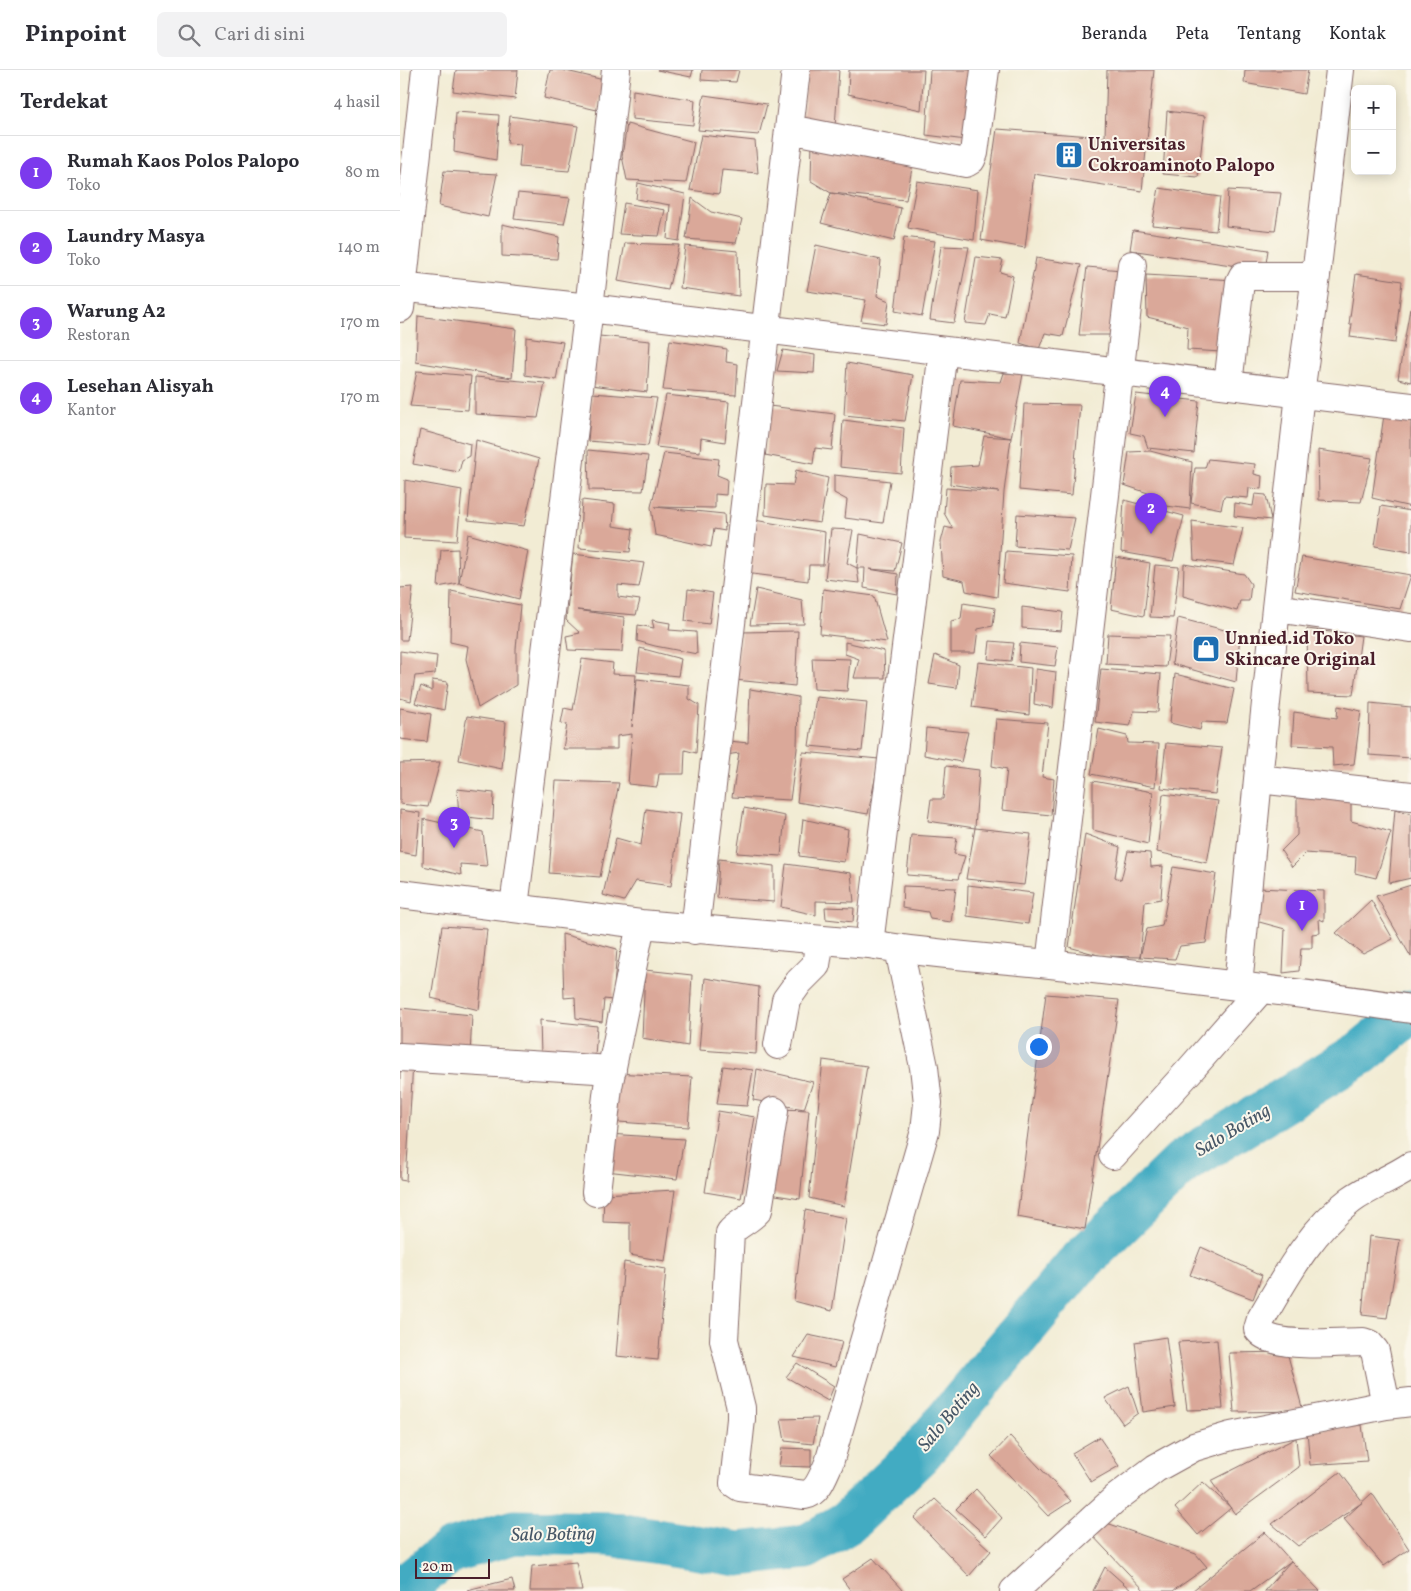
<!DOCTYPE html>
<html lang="id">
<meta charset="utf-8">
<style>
:root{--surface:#fff;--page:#f2f2f3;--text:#2b2b33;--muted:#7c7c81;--line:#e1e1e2;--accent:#7c3aed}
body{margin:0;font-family:Vollkorn,serif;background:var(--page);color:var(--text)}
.controls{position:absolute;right:15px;top:15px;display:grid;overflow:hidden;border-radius:8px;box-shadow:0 2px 12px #0003}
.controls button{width:45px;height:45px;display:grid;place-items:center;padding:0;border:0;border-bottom:1px solid var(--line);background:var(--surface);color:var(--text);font:25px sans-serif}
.scale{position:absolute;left:15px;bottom:12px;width:75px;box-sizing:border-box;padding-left:5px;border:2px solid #4a1f2b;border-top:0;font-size:14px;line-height:18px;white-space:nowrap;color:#4a1f2b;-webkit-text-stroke:4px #fbf7ec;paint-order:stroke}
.you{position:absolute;left:638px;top:976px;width:18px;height:18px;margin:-12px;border:4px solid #fff;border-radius:50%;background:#1a73e8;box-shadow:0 0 0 8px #1a73e833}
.badge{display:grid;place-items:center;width:32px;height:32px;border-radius:50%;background:var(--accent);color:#fff;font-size:16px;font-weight:700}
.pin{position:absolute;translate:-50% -41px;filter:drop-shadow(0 1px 2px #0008)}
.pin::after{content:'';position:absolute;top:26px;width:18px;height:15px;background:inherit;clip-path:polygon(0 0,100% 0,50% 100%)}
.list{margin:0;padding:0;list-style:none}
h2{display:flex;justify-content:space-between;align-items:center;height:65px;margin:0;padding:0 20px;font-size:21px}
h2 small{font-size:16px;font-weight:400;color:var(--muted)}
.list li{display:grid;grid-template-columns:32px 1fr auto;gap:15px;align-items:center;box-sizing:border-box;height:75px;padding:0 20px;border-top:1px solid var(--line)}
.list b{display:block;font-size:19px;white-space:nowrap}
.list p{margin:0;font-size:16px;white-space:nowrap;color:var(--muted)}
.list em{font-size:16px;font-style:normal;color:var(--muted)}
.icon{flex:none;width:28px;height:28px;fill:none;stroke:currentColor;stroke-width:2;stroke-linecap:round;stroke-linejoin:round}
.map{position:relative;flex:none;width:1011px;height:1521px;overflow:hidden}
header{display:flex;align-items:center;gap:30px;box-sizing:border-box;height:70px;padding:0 25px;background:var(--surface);border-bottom:1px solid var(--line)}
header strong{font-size:24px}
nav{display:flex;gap:28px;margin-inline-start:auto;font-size:18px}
.search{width:350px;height:45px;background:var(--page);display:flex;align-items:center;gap:12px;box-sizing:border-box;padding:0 18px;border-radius:8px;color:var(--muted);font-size:19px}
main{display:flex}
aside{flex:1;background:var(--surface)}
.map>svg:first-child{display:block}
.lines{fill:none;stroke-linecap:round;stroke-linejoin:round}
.river{stroke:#42abc2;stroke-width:45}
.building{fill:#daa899}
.minor-casing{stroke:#856766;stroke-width:30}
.minor{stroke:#fff;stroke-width:28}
.labels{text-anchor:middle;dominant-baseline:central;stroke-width:4;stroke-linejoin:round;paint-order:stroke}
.poi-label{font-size:18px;font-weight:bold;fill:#4a1f2b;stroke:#fbf7ec;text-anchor:start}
.water-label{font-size:19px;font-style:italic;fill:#475767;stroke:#fbf7ec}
</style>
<header>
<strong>Pinpoint</strong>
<div class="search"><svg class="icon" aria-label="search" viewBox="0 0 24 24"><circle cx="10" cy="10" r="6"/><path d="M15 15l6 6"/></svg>Cari di sini</div>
<nav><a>Beranda</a><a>Peta</a><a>Tentang</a><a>Kontak</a></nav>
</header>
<main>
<aside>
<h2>Terdekat<small>4 hasil</small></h2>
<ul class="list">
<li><span class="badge">1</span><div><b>Rumah Kaos Polos Palopo</b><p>Toko</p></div><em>80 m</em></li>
<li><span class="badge">2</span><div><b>Laundry Masya</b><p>Toko</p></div><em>140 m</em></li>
<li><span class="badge">3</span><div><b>Warung A2</b><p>Restoran</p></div><em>170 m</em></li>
<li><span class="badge">4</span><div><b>Lesehan Alisyah</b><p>Kantor</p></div><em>170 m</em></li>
</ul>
</aside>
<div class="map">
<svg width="1011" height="1521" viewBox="0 0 1011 1521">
<rect width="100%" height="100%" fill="#fbf7ec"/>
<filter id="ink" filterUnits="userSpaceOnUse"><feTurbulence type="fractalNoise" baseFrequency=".02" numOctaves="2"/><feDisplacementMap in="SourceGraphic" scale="10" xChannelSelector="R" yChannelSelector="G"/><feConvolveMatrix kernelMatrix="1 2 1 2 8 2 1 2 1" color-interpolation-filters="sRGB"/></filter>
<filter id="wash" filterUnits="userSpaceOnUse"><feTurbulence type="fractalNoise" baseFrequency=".0096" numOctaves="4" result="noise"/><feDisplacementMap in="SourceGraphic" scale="20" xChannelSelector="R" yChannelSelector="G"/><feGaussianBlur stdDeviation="1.12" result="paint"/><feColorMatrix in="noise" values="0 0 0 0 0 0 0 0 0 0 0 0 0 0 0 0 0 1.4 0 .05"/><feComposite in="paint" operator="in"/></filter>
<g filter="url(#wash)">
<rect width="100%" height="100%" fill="#f2ecd4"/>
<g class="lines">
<!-- river -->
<path class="river" d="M0,1521L50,1481L114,1462L210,1464L338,1484L406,1477L448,1452L519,1384L675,1197L783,1092L961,983L1011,942"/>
</g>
<g id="blocks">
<!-- building -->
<path class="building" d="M56,0H118L115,29L53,21Z
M150,0H162L204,10L197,40L144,28Z
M257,0H293L291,7Z
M302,0H339L336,12L301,10Z
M408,0H439L435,57L402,49Z
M449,0H524L521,40L448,24Z
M530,0H573L566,70L526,65Z
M707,0H754L742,121L634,104L625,178L581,170L597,59L705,67Z
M845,0H908L904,24L844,13Z
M233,20L295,30L293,55L232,49Z
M304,25L367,34L359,65L298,60Z
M767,41L805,46L798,107L763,104Z
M56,42L99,45L96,90L54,82Z
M110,46L178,56L169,101L119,97L121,74L107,73Z
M227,54L294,72L286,113L227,110L222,86Z
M301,65L355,71L358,103L322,100L319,124L290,120Z
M412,72L513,93L506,130L431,123L411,111Z
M44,101L97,104L88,147L39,136Z
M517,111L578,120L574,170L508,158Z
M238,113L285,124L279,171L267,169L270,135L236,129Z
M759,118L820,127L816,161L752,155Z
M828,120L881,123L875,161L826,156Z
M118,123L170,128L164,154L114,149Z
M431,123L501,138L494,171L421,153Z
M292,128L311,142L342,149L336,173L286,169Z
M224,133L265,140L259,166L219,164Z
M102,154L159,167L157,189L102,186Z
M733,160L868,180L865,200L730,180Z
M504,167L535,171L522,246L495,241Z
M225,173L279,175L268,220L218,211Z
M416,175L481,190L477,226L489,231L486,254L461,251L466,230L407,221Z
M285,176L338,181L339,226L280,218Z
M541,176L569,177L554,253L530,250Z
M576,187L603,190L600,202L613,206L605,247L590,244L586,255L565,253Z
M636,188L681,195L663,266L645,263L639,279L620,273Z
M687,197L722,200L713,265H679Z
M956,204L1002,211L995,273L950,267L952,254H949Z
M746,205L835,210L822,282L787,280L788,257L747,247Z
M1010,238L1011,239V312L998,309Z
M18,246L116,259L112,308L16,292Z
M199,266L250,271L247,322L191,315Z
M126,267L163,272L156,310L125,305Z
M270,270L327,279L326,292L338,294L336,325L263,320Z
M383,280L415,285L414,303L377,301Z
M447,293L513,305L505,351L444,345Z
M17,301L71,306L68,340L10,336Z
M604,303L623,304L611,368L553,356L560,310L601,312Z
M75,307L145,313L138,348L75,344Z
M192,323L257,328L248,376L188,371Z
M736,324L799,331L794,383L748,378L744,366L730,363Z
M266,325L329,332L325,372L301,368L300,382L256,377Z
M624,334L680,335L672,425L619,420Z
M369,336L435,344L432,380L415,378L413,394L365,385Z
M984,345L1011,351V437L972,428Z
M443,350L504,358L501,403L440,397Z
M20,360L70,374L69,386L62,390L59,402L13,394Z
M584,366L611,368L604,422L597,527L566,521L564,511L543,506L541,472L545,457L553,459L544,443L546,418L599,422L550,414L551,397L578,395Z
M76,370L139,389L124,456L68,450Z
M188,380L248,386L243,421L189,420Z
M918,380L972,388L961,432L919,430Z
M750,381L792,392L790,439L751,434L748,423L724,415L729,382Z
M264,383L319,389L317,405L327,409L326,425L315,424V438L255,437L324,444L325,461L314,459L311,477L255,465L251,437Z
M808,389L855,394L854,404L862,406L861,419L849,418L848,428L824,426L821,439L791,433L795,398H805Z
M396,400L428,408L420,453L365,445L366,414L393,415Z
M434,405L490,411L483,453L445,448L447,430L434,423Z
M5,410L62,420L57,471L4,468Z
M855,424L866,425L871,450L834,446L835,433L853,436Z
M182,430L215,434L213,456L233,459L230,482L179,478Z
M724,430L784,446L773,491L721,482Z
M981,436L1011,441V482L975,476Z
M617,444L675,448L668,480L615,476Z
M354,450L425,462L423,495H409L408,511L345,503Z
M792,451L843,458L834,495L794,490Z
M431,459L453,460L447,493L457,498L459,513L425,509Z
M68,464L128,481L119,529L59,513Z
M460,464L502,473L495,501L469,499L498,504L497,524L464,518L465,498H457Z
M58,479L59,513L38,517L41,480Z
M606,481L672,486L670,522L603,513Z
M173,484L244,493L239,517L218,515V527L240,530L236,545L177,540L224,547L222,582L168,580L166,566L180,563L166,550Z
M716,487L750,493L744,546L711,539Z
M902,487L1011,505L1000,539L895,521Z
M784,494L844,504L851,514L849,531H840L837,541L783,526Z
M755,495L779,497L773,548L750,547Z
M13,517L7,570H0V518Z
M288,519L313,523L309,554L285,551Z
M356,519L402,530L404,554L350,555Z
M423,519L474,526L487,572L420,564Z
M51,521L120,535L116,579V615L78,638L66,589L68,576L50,572Z
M563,533L595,538L593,556L578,559L575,583H551V551L561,549Z
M622,537L663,542L661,561L622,558Z
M778,548L840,564L836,612L772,594Z
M252,550L270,553L269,560L296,562L297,584L255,576L237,571L238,555L254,558Z
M907,559L961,566L953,625L908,623Z
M398,561L395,616L335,610L341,562Z
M708,564L770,566L766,597L706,594Z
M590,571L614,573L611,591L588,589Z
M445,572L484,581L485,608H454L459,589L445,584Z
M620,573L658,577L655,596L619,592Z
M240,578L281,589L278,606L237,602Z
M0,581L37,586L35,604L15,606L11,631L0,628Z
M535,585L559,595L557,618L529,614Z
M412,588L450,589L447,621L414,619Z
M182,589L213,593L212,604L236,605L232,657L237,609L289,615V629L299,635L296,683L285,680L284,704H259L257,717L228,714L232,664L217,666V679H163L167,654L161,653L164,638L173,640Z
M578,592L631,598L629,645L572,637Z
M636,599L656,602L653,638L634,634Z
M701,599L761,604L758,642L734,641L730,656L695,652Z
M775,604L834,619L827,653L802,652L800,660L770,653Z
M32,610L48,612L44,640L15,633L21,616L32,621Z
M350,619L398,627L397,679L390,730L332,727L339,683L326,685L329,671L348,673Z
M416,627L467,632L462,681L409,676Z
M970,633L1011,637V688L969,685Z
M938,636L961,641L954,694L933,696L932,677L892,675L894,642L937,648Z
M0,638L31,644L27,672L0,669Z
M67,646L106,652L102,699L59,690Z
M596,649L648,653L642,707L654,709L651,745L602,740L607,699L592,696Z
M526,658L568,662L561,692L524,685Z
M699,659L727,666L728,673L759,674L755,717L691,704Z
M766,673L822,678L815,724L761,718Z
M403,682L479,689L468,744L397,732Z
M40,692L28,737L0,734V693Z
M546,696L579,700L575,758L528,751L531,729H543Z
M156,711L219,713L200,807L149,803Z
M693,711L753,722L748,774L693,760Z
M57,719L94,723L93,750L59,746Z
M897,723L951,728V751L991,762L976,808L955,803L956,787L906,783L892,797L881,781L897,765Z
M763,724L818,731L807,793L757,782Z
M344,738L385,746L381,786L337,783Z
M246,739L280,744L271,816L236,811L224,831L203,825L216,768L241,775Z
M995,739L1011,744V808L989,813Z
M0,740L20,743L16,785L0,782Z
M24,749L83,762L87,796L60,794L61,805L23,796Z
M403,749L448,759L444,792L399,786Z
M575,758L631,764L624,815L566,809Z
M685,764L720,777L715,807L721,810L728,781L750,783L751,797L763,796L761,829L745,832L740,887L702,886L669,877Z
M511,765L557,768L554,784L565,786L558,809L507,805Z
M319,789L374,796V832L317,828Z
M386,794L451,803L454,832L416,831V845L381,837Z
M773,797L816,804L806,873L780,876L775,889L740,887L747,859L762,856Z
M568,815L633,823L628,854L567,846Z
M1011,815V887L976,826Z
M503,816L556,818L551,852L530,849L528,842L502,838Z
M858,818L924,821V851L919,849L920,863L912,864V878H901L899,901L883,903L885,859L852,850Z
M971,830L993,869L963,884L936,863Z
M425,837L454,838L453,852L426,849Z
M42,856L87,859L79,940L31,928Z
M162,864L217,879L213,930L204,929L202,952L176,948L175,927L164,928Z
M245,900L292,905L288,976L242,968Z
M305,908L359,917L356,984L299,980Z
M646,924L719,930L685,1159L617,1147Z
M0,938L72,945L70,986L0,979Z
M140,950L197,956L195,987L141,985Z
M423,990L467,996L444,1136L409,1128Z
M0,991L13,993L6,1111L0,1110Z
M323,996L353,1000L347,1036L317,1034Z
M357,999L413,1012L404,1039L353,1030Z
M214,1003L292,1007L288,1057L205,1051Z
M377,1039L409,1040L400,1129L364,1123Z
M318,1041L355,1047L341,1128L305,1122Z
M208,1064L284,1069L277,1109L206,1101Z
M275,1120L265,1191L230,1185V1153L203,1152L204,1124Z
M405,1140L446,1148L432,1241L394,1231Z
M969,1166L1000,1170L987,1248L962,1245Z
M801,1177L862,1205L853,1229L790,1205Z
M224,1192L266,1199L258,1290L216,1286Z
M408,1265L442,1272L435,1297L394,1287Z
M766,1267L775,1337L743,1342L735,1272Z
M817,1270L823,1339L787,1340L778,1272Z
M887,1282L903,1341L834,1342L829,1283Z
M397,1293L434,1316L428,1331L386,1307Z
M729,1316L738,1343L723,1354L705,1328Z
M418,1348L413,1374L385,1371L381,1349Z
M962,1355L967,1391L910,1395L907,1361Z
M610,1366L671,1431L648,1446L591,1386Z
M699,1367L719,1396L691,1412L672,1383Z
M896,1368L899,1397L835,1444L811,1411Z
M382,1378L411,1379V1397L379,1396Z
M940,1402L963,1432L898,1476L872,1454Z
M803,1412L831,1438L798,1465L775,1438Z
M576,1419L602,1448L586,1466L556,1439Z
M972,1423L1009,1479L984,1496L944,1449Z
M535,1429L591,1481L569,1506L514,1448Z
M704,1452L796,1484L807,1497L773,1521H745L690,1463Z
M865,1462L891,1491L850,1521H792Z
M473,1488L503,1521H451L442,1509Z
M891,1491L920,1521H864Z
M176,1492L182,1521H130L132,1496Z
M705,1497L732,1521H693Z
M112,1509L115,1521H68L67,1520Z"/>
</g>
</g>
<g filter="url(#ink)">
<use href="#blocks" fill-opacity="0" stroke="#856766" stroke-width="1"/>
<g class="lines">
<defs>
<path id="minor" d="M389,59L566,93L571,90L574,83L585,0
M0,217L189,238L1011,337
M0,238L26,0
M828,314L840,212L843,206H916
M876,538L1011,558
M858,709L1011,726
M0,824L241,854L469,874C529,884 590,888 650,894C771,908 891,921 1011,939
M114,837L189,238L216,0
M295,860L396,0
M469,874L543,281
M650,894L732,195
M838,916L858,709L876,538L900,324L916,206L940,0
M378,975L386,930L399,912L416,895L420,870
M0,987L212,1000
M374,1041L358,1140C350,1150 337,1154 330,1163L324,1270L341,1338V1349L334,1413L340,1417L405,1425C418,1423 424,1403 429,1393L525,1061L528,1033L524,997L499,879
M713,1085L790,1000L861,919
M196,1122L208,1017L241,854
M986,1335L975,1281L969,1274L963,1272C940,1272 871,1280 858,1259L861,1249C886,1206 910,1161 951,1130C970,1116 992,1109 1011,1096
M614,1521L715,1429L756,1398L794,1377L831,1366L986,1335L1011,1332"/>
</defs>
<!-- minor casing -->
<use href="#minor" class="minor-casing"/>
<!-- minor -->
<use href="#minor" class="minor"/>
</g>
</g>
<!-- icons -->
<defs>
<symbol id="building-square" viewBox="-11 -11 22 22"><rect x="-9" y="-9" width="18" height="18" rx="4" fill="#1f6fb2" stroke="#fbf7ec"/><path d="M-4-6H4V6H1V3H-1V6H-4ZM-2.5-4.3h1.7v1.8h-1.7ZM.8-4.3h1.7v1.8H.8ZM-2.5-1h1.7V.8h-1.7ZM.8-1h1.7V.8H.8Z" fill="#fff"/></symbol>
<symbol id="shop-square" viewBox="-11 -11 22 22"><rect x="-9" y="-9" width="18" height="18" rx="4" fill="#1f6fb2" stroke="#fbf7ec"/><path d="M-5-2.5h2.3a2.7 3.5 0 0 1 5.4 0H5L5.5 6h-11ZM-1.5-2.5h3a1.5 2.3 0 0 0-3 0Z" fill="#fff"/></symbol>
</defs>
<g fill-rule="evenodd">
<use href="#building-square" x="653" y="69" width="32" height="32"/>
<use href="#shop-square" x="790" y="563" width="32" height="32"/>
</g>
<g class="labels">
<!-- poi labels -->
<g class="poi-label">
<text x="688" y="75">Universitas<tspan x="688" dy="21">Cokroaminoto Palopo</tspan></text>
<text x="825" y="569">Unnied.id Toko<tspan x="825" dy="21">Skincare Original</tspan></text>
</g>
<!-- water labels -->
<g class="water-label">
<text transform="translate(833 1061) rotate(-31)">Salo Boting</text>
<text transform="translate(549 1347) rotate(-50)">Salo Boting</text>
<text transform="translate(153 1465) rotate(-1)">Salo Boting</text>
</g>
</g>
</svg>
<div class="controls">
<button>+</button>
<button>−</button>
</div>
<div class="scale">20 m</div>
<div class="you"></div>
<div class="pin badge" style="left:902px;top:861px">1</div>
<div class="pin badge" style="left:751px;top:464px">2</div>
<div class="pin badge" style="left:54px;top:778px">3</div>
<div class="pin badge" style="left:765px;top:347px">4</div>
</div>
</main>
